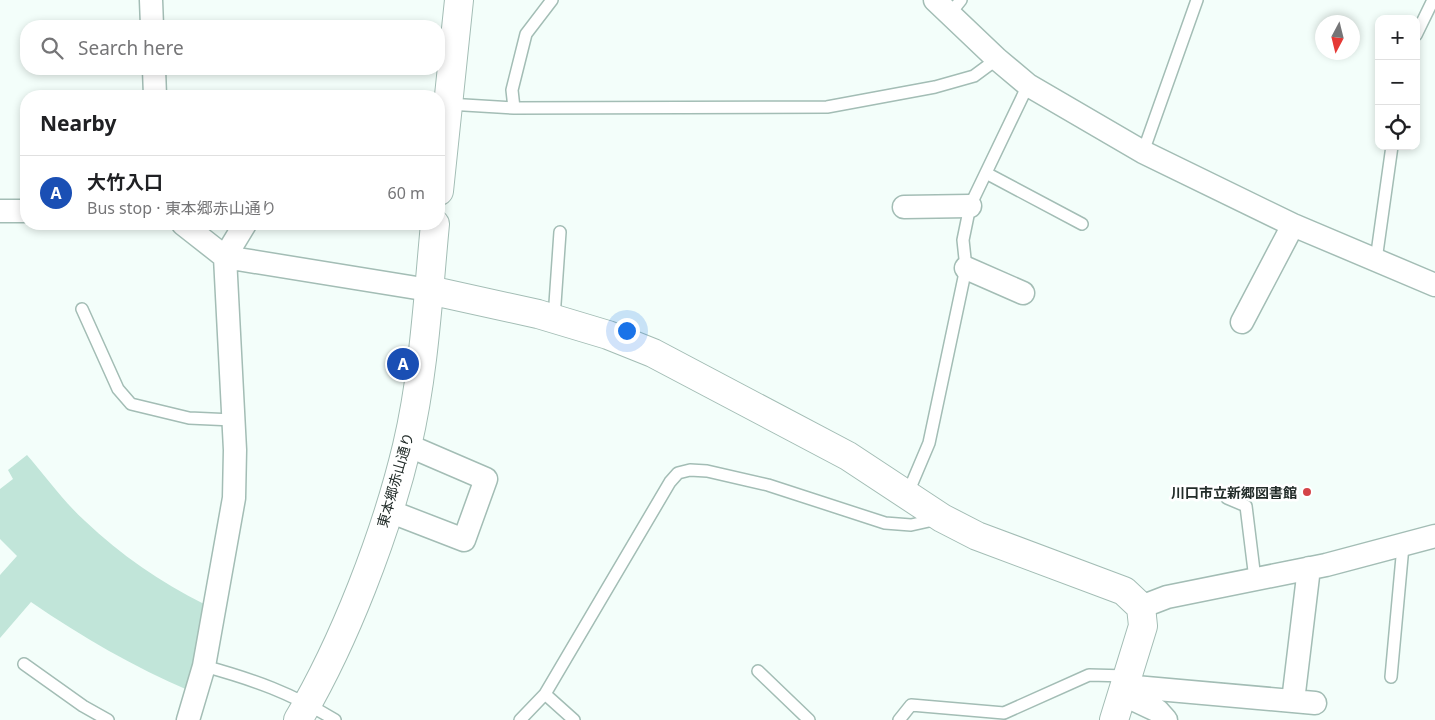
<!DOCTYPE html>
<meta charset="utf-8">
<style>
:root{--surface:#fff;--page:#f6f6f6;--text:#202124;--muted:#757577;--line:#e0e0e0;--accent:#111827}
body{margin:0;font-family:"Noto Sans","Noto Sans JP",sans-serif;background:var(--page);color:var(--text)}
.controls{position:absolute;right:15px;top:15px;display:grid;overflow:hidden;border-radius:10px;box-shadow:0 2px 8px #0003}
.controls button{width:45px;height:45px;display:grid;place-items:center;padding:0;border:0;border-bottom:1px solid var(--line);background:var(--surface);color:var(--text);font:25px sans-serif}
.compass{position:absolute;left:1315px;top:15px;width:45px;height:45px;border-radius:50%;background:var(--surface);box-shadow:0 2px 8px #0003;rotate:187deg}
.you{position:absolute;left:626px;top:330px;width:18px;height:18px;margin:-12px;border:4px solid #fff;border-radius:50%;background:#1a73e8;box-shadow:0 0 0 8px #1a73e833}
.badge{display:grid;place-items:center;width:32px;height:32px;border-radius:50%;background:var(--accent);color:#fff;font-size:16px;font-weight:700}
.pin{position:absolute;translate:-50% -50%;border:2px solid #fff;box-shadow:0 1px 5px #0006}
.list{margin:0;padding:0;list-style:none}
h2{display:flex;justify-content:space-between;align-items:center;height:65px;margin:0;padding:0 20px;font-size:21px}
h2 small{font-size:16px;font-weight:400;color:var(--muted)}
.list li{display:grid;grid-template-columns:32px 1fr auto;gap:15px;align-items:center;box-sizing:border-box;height:75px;padding:0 20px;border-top:1px solid var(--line)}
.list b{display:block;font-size:19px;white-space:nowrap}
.list p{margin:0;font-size:16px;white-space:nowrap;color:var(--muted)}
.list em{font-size:16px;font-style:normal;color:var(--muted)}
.icon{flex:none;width:28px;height:28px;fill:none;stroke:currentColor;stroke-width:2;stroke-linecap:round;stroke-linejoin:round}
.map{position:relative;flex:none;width:1435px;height:720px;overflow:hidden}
.search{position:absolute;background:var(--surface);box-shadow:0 2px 8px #0003;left:20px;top:20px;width:425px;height:55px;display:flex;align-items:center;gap:12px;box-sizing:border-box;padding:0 18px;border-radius:20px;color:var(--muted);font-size:19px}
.panel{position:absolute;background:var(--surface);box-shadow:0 2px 8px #0003;left:20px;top:90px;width:425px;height:140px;border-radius:20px}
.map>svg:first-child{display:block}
.green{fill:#c1e5d9}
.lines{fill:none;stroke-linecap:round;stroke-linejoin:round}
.service-casing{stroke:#a3bdb5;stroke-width:14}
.minor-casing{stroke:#a3bdb5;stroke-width:25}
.tertiary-casing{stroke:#a3bdb5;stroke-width:30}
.service{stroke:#fff;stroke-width:11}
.minor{stroke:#fff;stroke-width:22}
.tertiary{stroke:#fff;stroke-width:28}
.poi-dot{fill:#d44448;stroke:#fff;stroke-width:2}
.labels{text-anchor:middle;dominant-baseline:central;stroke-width:5;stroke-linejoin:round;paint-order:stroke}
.street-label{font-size:14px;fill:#222c29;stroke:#fff}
.poi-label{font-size:14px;font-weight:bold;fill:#222c29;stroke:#fff;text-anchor:end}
</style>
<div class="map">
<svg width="1435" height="720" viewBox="0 0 1435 720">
<rect width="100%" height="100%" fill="#f3fefa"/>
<!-- green -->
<path class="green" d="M27,455C46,477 64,502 85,521C121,555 160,582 204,604L190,691C134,667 82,637 31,602L0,638V575L17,556L0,539V489L13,479L8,470Z"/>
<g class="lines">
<defs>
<path id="service" d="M949,15L961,0
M1416,35L1433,0
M448,104L514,108L827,107L935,87L974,76L997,59
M514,108L512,90L526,34L552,0
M1143,152L1197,0
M986,173L1082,224
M1376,260L1392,146
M82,309L118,389L131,404L189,418L233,420
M554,318L560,232
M907,495L929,443L966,268L963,240L970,206L1028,85
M1227,498L1246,506L1255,579
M24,664L83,706L108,720
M204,666C255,680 291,693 335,720
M758,671L809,720
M1391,677L1403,546
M545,694L574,720
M520,720L545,694L670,482L678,473L690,470L707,471L768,485L885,523L911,525L938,519
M899,720L911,705L1004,713L1089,675L1128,676"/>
<path id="minor" d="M151,0L152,26
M935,0L997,59L1028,85L1143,152L1293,225L1435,285
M154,69L155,96
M904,207L970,206
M0,211H26
M183,224L225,257L429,290
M966,268L1023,293
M1242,322L1293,225
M389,511L464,540L486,479L407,445
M1141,607L1167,597L1326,565L1435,536
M1124,686L1315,703
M1122,694L1158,711L1166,720
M1293,701L1309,568
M188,720L204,666L234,498L235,450L225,257L245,224"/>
<path id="tertiary" d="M439,191L459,0
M429,290L538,314L608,335L653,353L848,456L942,518L977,536L1124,591L1141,607L1143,626L1114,720
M298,720C344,643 386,534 407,446C424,374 428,297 435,224"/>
</defs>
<!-- service casing -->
<use href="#service" class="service-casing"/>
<!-- minor casing -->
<use href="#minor" class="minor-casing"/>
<!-- tertiary casing -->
<use href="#tertiary" class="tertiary-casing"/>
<!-- service -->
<use href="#service" class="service"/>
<!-- minor -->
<use href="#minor" class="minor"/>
<!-- tertiary -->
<use href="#tertiary" class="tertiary"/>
</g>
<!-- markers -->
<circle class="poi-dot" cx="1307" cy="492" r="5"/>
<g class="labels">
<!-- street labels -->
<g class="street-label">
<text transform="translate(395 480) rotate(-74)">東本郷赤山通り</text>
</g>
<!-- poi labels -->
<g class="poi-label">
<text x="1297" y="492">川口市立新郷図書館</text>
</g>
</g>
</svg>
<div class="controls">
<button>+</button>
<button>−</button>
<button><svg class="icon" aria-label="locate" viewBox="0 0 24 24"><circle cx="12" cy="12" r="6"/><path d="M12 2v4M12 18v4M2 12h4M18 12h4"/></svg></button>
</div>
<svg class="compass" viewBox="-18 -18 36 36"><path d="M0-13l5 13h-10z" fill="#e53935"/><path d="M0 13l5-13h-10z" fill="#757577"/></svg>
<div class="you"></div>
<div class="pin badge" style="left:403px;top:364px;background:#1a4fb4">A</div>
<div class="search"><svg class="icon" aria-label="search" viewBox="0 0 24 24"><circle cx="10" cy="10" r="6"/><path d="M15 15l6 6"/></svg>Search here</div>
<section class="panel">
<h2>Nearby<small></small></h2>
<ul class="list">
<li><span class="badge" style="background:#1a4fb4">A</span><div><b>大竹入口</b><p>Bus stop · 東本郷赤山通り</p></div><em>60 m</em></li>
</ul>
</section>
</div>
